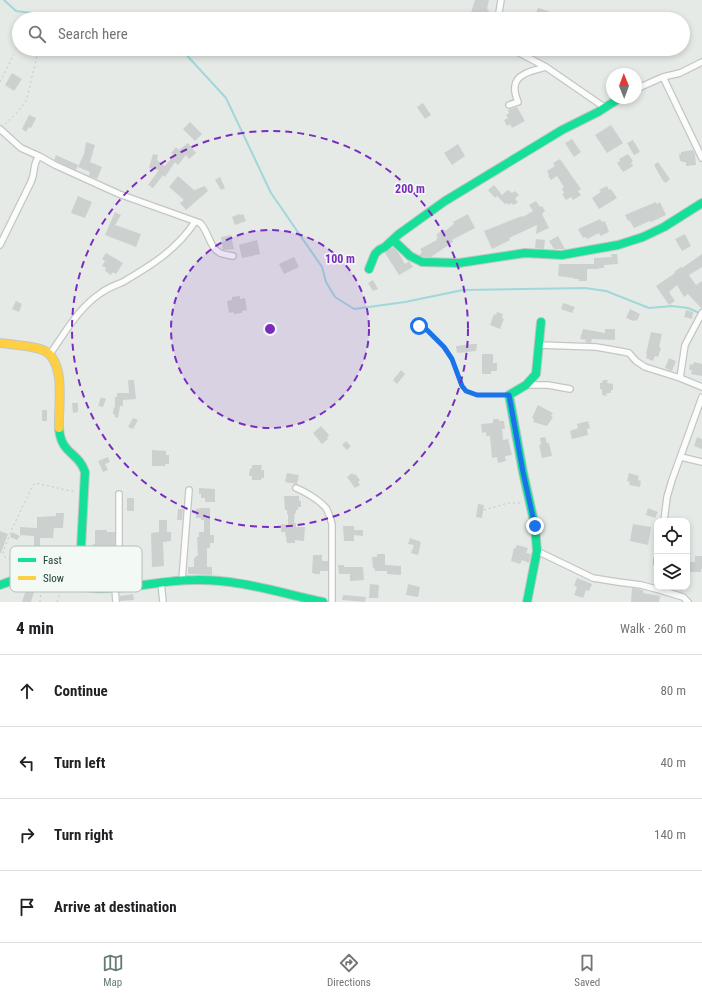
<!DOCTYPE html>
<meta charset="utf-8">
<style>
:root{--surface:#fff;--page:#f6f6f6;--text:#202124;--muted:#757577;--line:#e0e0e0;--accent:#667b73}
body{margin:0;font-family:"Roboto Condensed",sans-serif;background:var(--page);color:var(--text)}
.controls{position:absolute;right:12px;bottom:12px;display:grid;overflow:hidden;border-radius:8px;box-shadow:0 2px 6px #0003}
.controls button{width:36px;height:36px;display:grid;place-items:center;padding:0;border:0;border-bottom:1px solid var(--line);background:var(--surface);color:var(--text);font:20px sans-serif}
.compass{position:absolute;left:606px;top:68px;width:36px;height:36px;border-radius:50%;background:var(--surface);box-shadow:0 2px 6px #0003;rotate:359deg}
.stop{position:absolute;width:12px;height:12px;margin:-9px;border:3px solid #1a73e8;border-radius:50%;background:#fff}
.stop.end{background:#1a73e8;border-color:#fff;box-shadow:0 1px 4px #0008}
.list{margin:0;padding:0;list-style:none}
h2{display:flex;justify-content:space-between;align-items:center;height:52px;margin:0;padding:0 16px;font-size:17px}
h2 small{font-size:13px;font-weight:400;color:var(--muted)}
.list li{display:grid;grid-template-columns:26px 1fr auto;gap:12px;align-items:center;box-sizing:border-box;height:72px;padding:0 16px;border-top:1px solid var(--line)}
.list b{display:block;font-size:15px;white-space:nowrap}
.list em{font-size:13px;font-style:normal;color:var(--muted)}
.icon{flex:none;width:22px;height:22px;fill:none;stroke:currentColor;stroke-width:2;stroke-linecap:round;stroke-linejoin:round}
.map{position:relative;flex:none;width:702px;height:602px;overflow:hidden}
.search{position:absolute;background:var(--surface);box-shadow:0 2px 6px #0003;left:12px;right:12px;top:12px;height:44px;display:flex;align-items:center;gap:10px;box-sizing:border-box;padding:0 14px;border-radius:22px;color:var(--muted);font-size:15px}
.sheet{height:340px;background:var(--surface)}
nav{display:flex;justify-content:space-around;align-items:center;box-sizing:border-box;height:56px;border-top:1px solid var(--line);background:var(--surface);font-size:11px;color:var(--muted)}
nav a{display:grid;justify-items:center;gap:2px}
nav .on{color:var(--accent)}
.map>svg:first-child{display:block}
.lines{fill:none;stroke-linecap:round;stroke-linejoin:round}
.stream{stroke:#a2d7da;stroke-width:2}
.building{fill:#ccd1cf}
.street-casing{stroke:#c2c7c4;stroke-width:8}
.fast-casing{stroke:#c0c8c4;stroke-width:10}
.slow-casing{stroke:#c0c8c4;stroke-width:10}
.path{stroke:#c1cac5;stroke-width:1;stroke-dasharray:2 3;stroke-linecap:butt}
.street{stroke:#fbfcfb;stroke-width:5.5}
.fast{stroke:#16e098;stroke-width:8}
.slow{stroke:#ffcf43;stroke-width:8}
.route{stroke:#1a73e8;stroke-width:5}
.ring{fill:none;stroke:#7b2cbf;stroke-width:2;stroke-dasharray:7 5}
.key{fill:#f3f9f5;stroke:#b4c1bb;stroke-width:1}
.key-label{font-size:11px;fill:#213f35}
.centre{fill:#7b2cbf;stroke:#f3f9f5;stroke-width:2}
.ring-label{font-size:12px;text-anchor:middle;font-weight:bold;fill:#7b2cbf;stroke:#f3f9f5;stroke-width:3.5;stroke-linejoin:round;paint-order:stroke}
</style>
<div class="map">
<svg width="702" height="602" viewBox="0 0 702 602">
<rect width="100%" height="100%" fill="#e5eae7"/>
<g class="lines">
<!-- stream -->
<path class="stream" d="M4,0L16,11L39,14H65L107,19
M181,49L226,98L271,193L322,267L326,282L335,297L354,309L405,302L463,290L585,288L606,291L649,308L672,306L688,308L702,314"/>
</g>
<!-- building -->
<path class="building" d="M475,0H489L487,9L489,10L486,19H469Z
M538,8L551,12L549,19H534Z
M12,73L22,79L14,91L5,85Z
M423,103L431,115L425,119L417,107Z
M517,107L525,121L512,128L510,124L507,126L504,120L508,118L506,115L509,113L508,110Z
M29,115L36,118L31,128L29,127L26,132L22,129Z
M190,122L202,134L195,141L183,129Z
M611,125L623,143L607,153L595,135Z
M572,139L581,152L574,157L565,143Z
M633,140L640,152L634,155L627,143Z
M86,142L95,145L90,162L102,167L97,179L89,176L90,172L78,167L84,154Z
M188,143L196,153L189,159L186,155L178,165L175,162L165,177L163,175L153,188L148,185L159,170L149,168L153,154L158,155L157,160L165,166L174,155L171,153L176,147L179,150Z
M458,144L465,156L452,165L444,153Z
M693,150L695,154L696,165L686,166V162H682V161H680L679,154H681V152Z
M628,154L633,161L631,163L633,166L623,172L617,163L620,161L619,159Z
M56,155L78,165L76,170L54,160Z
M560,159L581,189L578,191L581,195L573,200L571,197L566,200L562,194L564,193L562,188L564,187L557,176L551,180L548,176L549,175L547,171L555,166L553,163Z
M658,162L670,179L666,183L663,181L654,165Z
M178,176L194,190L205,186L208,191L186,210L180,203L184,200L169,187Z
M220,177L225,188L221,190L215,180Z
M494,185L502,195L508,190L512,193L515,191L519,195L515,199L518,202L514,205L511,203L509,205L507,203L505,204L497,196L495,198L488,190Z
M607,186L609,190L611,189L617,198L599,209L592,198L601,192L599,190Z
M78,196L92,202L85,218L71,213Z
M536,201L540,207L542,206L545,211L542,214L549,228L536,234L537,225L509,238L510,240L492,249L484,231L522,216L523,217L533,211L529,205Z
M656,202L657,204L660,202L666,215L651,222L650,221L634,228L631,223L629,220L628,221L625,215Z
M115,212L121,215L115,225L141,234L136,247L105,235Z
M239,214L240,215L243,214L246,221L235,225L232,217Z
M468,214L475,228L452,240L453,242L431,257H423L419,255L422,252L420,249L437,240L436,239L438,237L436,235L444,229L445,231L454,224L453,222Z
M600,219L602,222L605,221L609,232L600,236L599,233L587,239L586,237L583,238L578,229Z
M685,234L691,246L682,251L675,239Z
M231,235L234,249L223,250L221,237Z
M558,236L565,249H554L549,241Z
M536,239L545,240L544,249L535,248Z
M257,240L260,254L242,258L239,245Z
M393,247L398,252L405,264L409,261L413,267L399,275L385,253Z
M106,253L123,263L116,274L113,272L111,275L105,271L106,268L102,266L105,261L102,259Z
M611,254H617L618,264L604,265V268H599V269H587V281H579V279H574V278L558,276L559,264H594V258L612,257Z
M702,254V267L689,275L696,285L702,281V309L688,294L684,297L677,285L669,292L675,301L669,305L656,286L675,273L674,272L681,267L682,268Z
M294,257L299,267L284,274L279,264Z
M373,280L378,289L373,291L368,283Z
M240,296V299L245,298L247,310L242,311V313L234,314L233,312L229,313L227,301L232,300V297Z
M16,301L22,304L19,312L12,309Z
M563,303L575,307L572,313L561,309Z
M630,309L640,314L637,321L635,320L633,321L626,318Z
M686,310L693,312L692,319L684,317Z
M497,312L503,314L502,318L504,319L500,329L490,325L494,314L496,315Z
M583,329L605,333V329H615V340L592,339L591,343L585,342L586,340L580,339Z
M651,332L662,334L659,347L661,348L658,357L655,356L653,361L646,358L647,354H646Z
M472,344H477L476,351L457,353L456,346Z
M482,354H493V363H497V371H491V374H482Z
M669,358L676,361L672,371L665,368Z
M694,362L702,364V376L691,374L692,370H689L690,364L693,365Z
M401,370L405,374L397,384L393,380Z
M128,380H134L136,399L123,400V406H120L118,418L115,417V415L113,414L114,407L115,408V397H117V393H129Z
M603,380H608L607,383L613,384V390H611V393H607L606,396L602,395V389H600V383H602Z
M101,397L106,399L103,407L98,406Z
M72,403H78V412L73,413Z
M538,405L553,413L551,416L553,417L547,426L533,422L534,419L532,418Z
M42,410H47V421H42Z
M133,418L138,420L133,429L128,427Z
M493,419H499V421H504L505,429H502L503,440L508,439L512,455L505,456L506,461L498,463L497,457L492,458L490,436H486V432L482,433L481,424L493,423Z
M588,421L590,428L587,429L588,435L572,439L570,431L578,428L577,424Z
M321,426L329,435L327,438L328,439L322,444L313,433Z
M545,437L547,443H549L552,456L542,458L539,445L541,444L540,438Z
M697,437L702,439V449L694,446Z
M346,441L351,446L347,450L342,445Z
M152,450L166,451V455H169V464H165V466H152Z
M108,457L110,462L105,464L108,470L103,472L98,461Z
M252,465H262L261,470H264V478H261V480H252V476H249L250,468L252,469Z
M287,473L299,475L297,484L285,482Z
M352,473L354,475L355,474L360,480L358,482L360,485L355,488L347,477Z
M629,473L639,476L638,480L641,481L640,487L629,485L630,482L627,481Z
M199,488L215,489V502H205V498H201V494H199Z
M284,496H299V501H301V507H298V510H296V513H295L294,523H296V527H305L304,541L295,540V543H287L285,532H281V524L288,525V514H287V510H285Z
M127,498H134V511H127Z
M478,504L484,505L482,518L476,517Z
M202,508H210V535H214V543H210V548H207V567H212V575L188,574V567H194V558H196L195,556H198L197,537H199V532H204V520H201V518H196V509Z
M648,508L658,512L655,518L646,515Z
M178,509H183L182,520H177Z
M56,513H64L63,528H54L53,538H40V551H34V536L20,535V527L37,528V517L56,516Z
M159,520H167V532H171V541L163,542L164,566L152,567L151,533L159,532Z
M633,524L651,527L648,545L630,541Z
M343,526H354V530H363V536L354,535V541H344Z
M95,530H107V532H115V553H105V562L93,563V544H95Z
M0,531L8,534L1,553H0Z
M12,532L20,536L17,540L10,537Z
M410,538L421,542L418,555L411,553L414,545L408,544Z
M517,545L528,548L526,553L531,554L529,563L522,560L520,564L511,561L514,548L515,549Z
M377,554H385V565L401,566V575L387,574V571H375V569L373,568L372,557H377Z
M313,555H322V561H328V571H320V574H314V573H312Z
M695,556H702V569H701V572H688V562H695Z
M338,565H344V567H363L364,580L350,581V574H339Z
M577,578L592,584L589,591L586,590L583,598L574,595L577,587L574,586Z
M28,583L36,585L31,602H22Z
M370,584L379,585L378,598H369Z
M408,584L420,587L418,597L406,595Z
M632,588L643,590V593L660,596L659,602H631Z
M133,594L134,600L120,601V596Z
M343,595L366,597L365,602L342,600Z"/>
<g class="lines">
<defs>
<path id="street" d="M498,19L501,0
M512,49L546,67L604,107
M663,77L702,158
M636,89L663,77L680,73L702,62
M509,105L518,102C516,97 514,91 515,86C516,73 536,70 546,67
M0,129L21,148L39,156L55,165L119,194L200,223C209,232 209,247 220,253C224,255 229,255 233,256
M0,245L31,182C36,171 32,165 39,156
M702,313L685,345L680,378L702,387
M539,345L596,347L619,351L629,353L636,361L645,367L680,378
M50,354C65,333 79,307 101,293C107,288 116,285 123,282C152,265 176,250 195,222
M526,385H548L570,389
M681,457L702,462
M296,488C306,492 319,500 326,508C329,513 330,518 332,524V602
M664,521L667,497L672,480L702,397
M537,551L593,578L618,582L641,585L660,590
M657,560V563
M182,580L189,490
M161,582L163,602
M119,587V494
M659,587L660,590L683,597L688,602
M115,588L116,602"/>
<path id="fast" d="M393,240L410,256L422,262L459,263L525,253L562,255L618,245L643,237L664,227L702,203
M369,269L375,254L379,250L385,247L399,234L445,201L562,130L598,112L620,98
M59,428C61,455 78,451 85,472L79,586
M0,585C9,582 17,578 26,578C50,576 72,587 95,588C128,590 161,580 195,580C239,579 280,593 323,602
M527,602L537,551L535,526L523,472L509,395L526,385L536,374L541,322"/>
<path id="slow" d="M0,343C14,345 30,345 43,350C67,361 58,406 59,428"/>
</defs>
<!-- street casing -->
<use href="#street" class="street-casing"/>
<!-- fast casing -->
<use href="#fast" class="fast-casing"/>
<!-- slow casing -->
<use href="#slow" class="slow-casing"/>
<!-- path -->
<path class="path" d="M0,82L14,54
M5,124L16,114L26,101L29,90L36,59L40,49
M410,328C414,327 420,325 425,327C432,331 450,352 453,360C457,369 457,385 466,391C476,398 491,395 502,395
M484,510L508,503H522
M29,567L5,557L3,553L11,531L33,485L35,483L76,492
M29,570L37,554C51,548 74,559 66,576
M40,602L41,586
M57,602L61,590"/>
<!-- street -->
<use href="#street" class="street"/>
<!-- fast -->
<use href="#fast" class="fast"/>
<!-- slow -->
<use href="#slow" class="slow"/>
</g>
<g class="lines">
<!-- route -->
<path class="route" d="M419,326L425,328L444,347L452,359L462,386L466,391L477,395H509L523,472L535,526"/>
</g>
<!-- distance rings -->
<circle cx="270" cy="329" r="99" fill="#7b2cbf" fill-opacity=".12"/>
<g class="ring">
<circle cx="270" cy="329" r="99"/>
<circle cx="270" cy="329" r="198"/>
</g>
<!-- legend -->
<rect x="10" y="546" width="132" height="46" rx="6" class="key"/>
<rect x="18" y="558" width="18" height="4" fill="#16e098"/>
<rect x="18" y="576" width="18" height="4" fill="#ffcf43"/>
<g class="key-label">
<text x="43" y="564">Fast</text>
<text x="43" y="582">Slow</text>
</g>
<circle cx="270" cy="329" r="6" class="centre"/>
<g class="ring-label">
<text x="410" y="193">200 m</text>
<text x="340" y="263">100 m</text>
</g>
</svg>
<div class="controls">
<button><svg class="icon" aria-label="locate" viewBox="0 0 24 24"><circle cx="12" cy="12" r="6"/><path d="M12 2v4M12 18v4M2 12h4M18 12h4"/></svg></button>
<button><svg class="icon" aria-label="layers" viewBox="0 0 24 24"><path d="M12 4l9 5-9 5-9-5zM3 14l9 5 9-5"/></svg></button>
</div>
<svg class="compass" viewBox="-18 -18 36 36"><path d="M0-13l5 13h-10z" fill="#e53935"/><path d="M0 13l5-13h-10z" fill="#757577"/></svg>
<div class="stop" style="left:419px;top:326px"></div>
<div class="stop end" style="left:535px;top:526px"></div>
<div class="search"><svg class="icon" aria-label="search" viewBox="0 0 24 24"><circle cx="10" cy="10" r="6"/><path d="M15 15l6 6"/></svg>Search here</div>
</div>
<section class="sheet">
<h2>4 min<small>Walk · 260 m</small></h2>
<ul class="list">
<li><svg class="icon" aria-label="ahead" viewBox="0 0 24 24"><path d="M12 20V5M6 11l6-6 6 6"/></svg><div><b>Continue</b></div><em>80 m</em></li>
<li><svg class="icon" aria-label="left" viewBox="0 0 24 24"><path d="M17 20v-9H6M10 6l-5 5 5 5"/></svg><div><b>Turn left</b></div><em>40 m</em></li>
<li><svg class="icon" aria-label="right" viewBox="0 0 24 24"><path d="M7 20v-9h11M14 6l5 5-5 5"/></svg><div><b>Turn right</b></div><em>140 m</em></li>
<li><svg class="icon" aria-label="arrive" viewBox="0 0 24 24"><path d="M6 21V4h12l-3 4 3 4H6"/></svg><div><b>Arrive at destination</b></div></li>
</ul>
</section>
<nav>
<a class="on"><svg class="icon" aria-label="map" viewBox="0 0 24 24"><path d="M3 6l6-2 6 2 6-2v14l-6 2-6-2-6 2zM9 4v14M15 6v14"/></svg>Map</a>
<a><svg class="icon" aria-label="directions" viewBox="0 0 24 24"><path d="M12 3l9 9-9 9-9-9zM9 14v-3h6M13 9l2 2-2 2"/></svg>Directions</a>
<a><svg class="icon" aria-label="saved" viewBox="0 0 24 24"><path d="M7 4h10v16l-5-4-5 4z"/></svg>Saved</a>
</nav>
